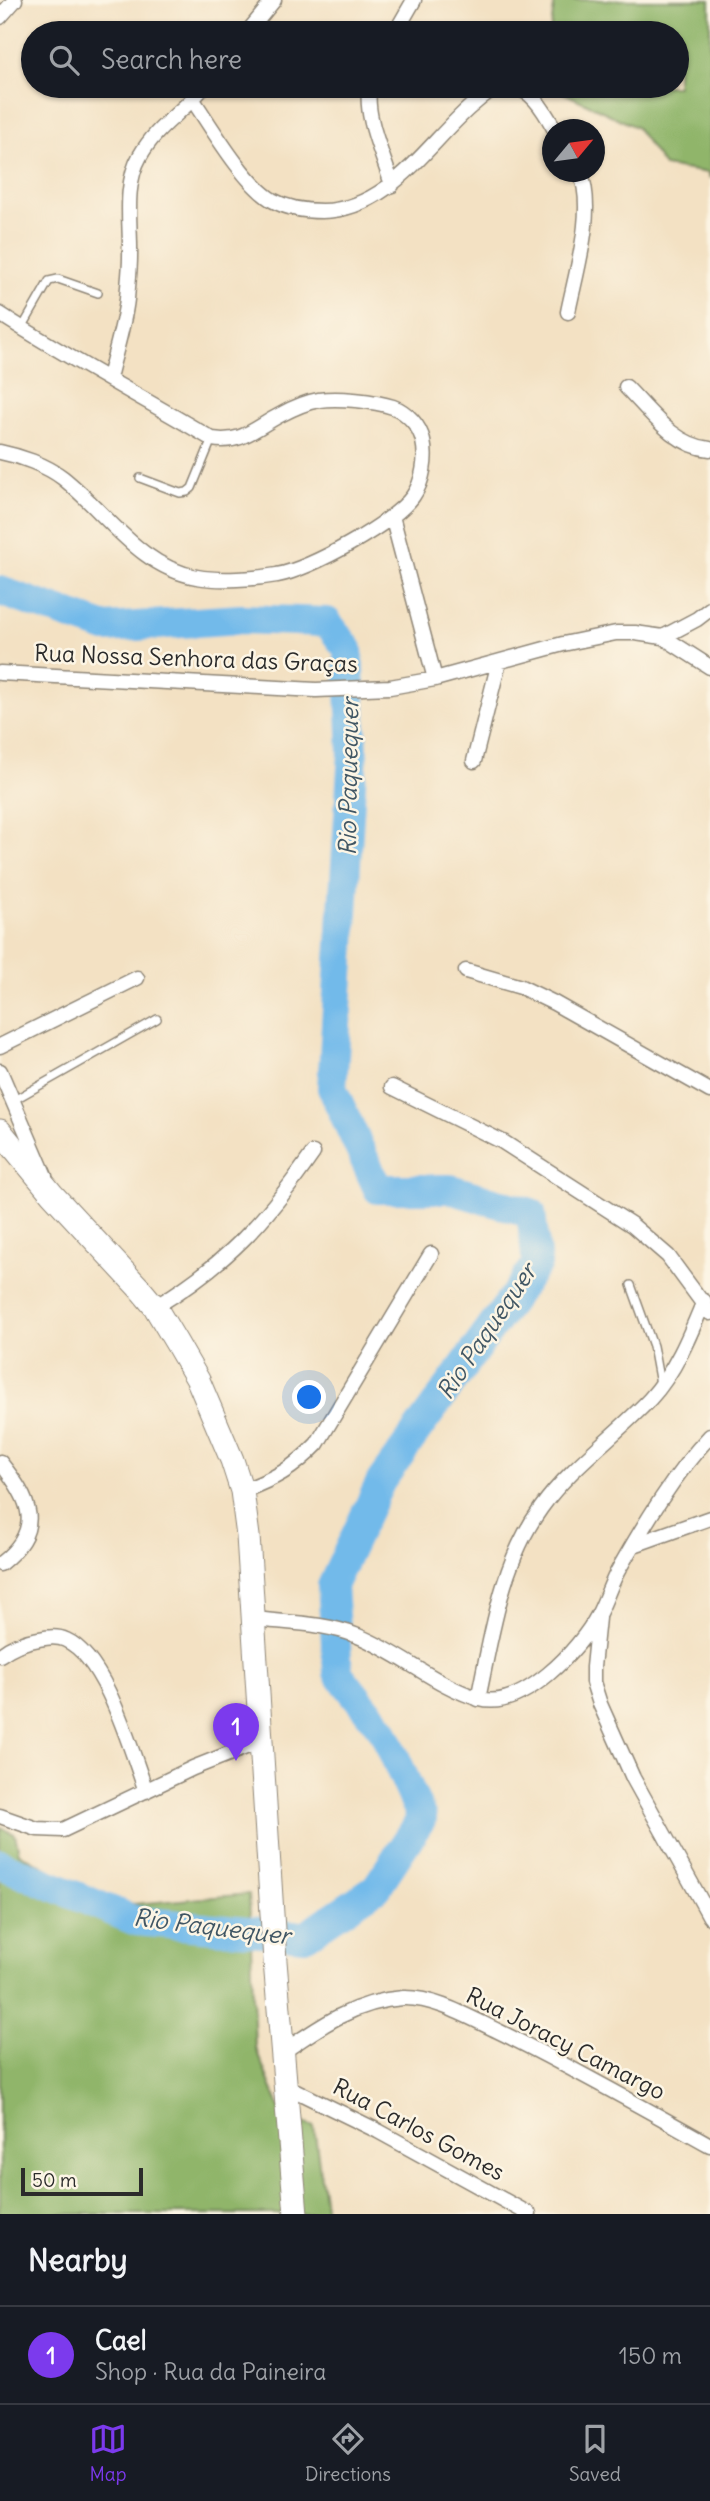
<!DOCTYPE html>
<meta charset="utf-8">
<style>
:root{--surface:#171b24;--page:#20242c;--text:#f1f3f6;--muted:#9ea1a6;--line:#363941;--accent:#7c3aed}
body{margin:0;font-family:Delius,sans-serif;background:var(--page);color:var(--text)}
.compass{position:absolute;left:542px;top:119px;width:63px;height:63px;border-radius:50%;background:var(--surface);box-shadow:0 2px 5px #0004;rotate:61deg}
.scale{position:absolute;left:21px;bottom:18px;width:122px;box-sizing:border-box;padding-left:7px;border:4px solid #2b2b2b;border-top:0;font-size:19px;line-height:24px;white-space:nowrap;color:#2b2b2b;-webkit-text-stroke:5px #fcf5e5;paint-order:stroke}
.you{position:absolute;left:310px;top:1398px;width:24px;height:24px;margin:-18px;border:5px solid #fff;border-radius:50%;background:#1a73e8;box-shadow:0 0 0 10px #1a73e833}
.badge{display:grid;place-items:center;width:46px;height:46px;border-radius:50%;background:var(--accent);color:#fff;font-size:23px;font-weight:700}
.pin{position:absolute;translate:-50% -58px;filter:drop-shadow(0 2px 4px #0008)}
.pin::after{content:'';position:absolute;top:37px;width:24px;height:21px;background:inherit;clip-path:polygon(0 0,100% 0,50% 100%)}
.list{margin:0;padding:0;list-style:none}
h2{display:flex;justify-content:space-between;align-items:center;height:91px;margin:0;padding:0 28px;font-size:30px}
h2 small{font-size:23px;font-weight:400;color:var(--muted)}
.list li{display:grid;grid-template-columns:46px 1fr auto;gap:21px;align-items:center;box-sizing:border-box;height:98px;padding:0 28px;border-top:2px solid var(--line)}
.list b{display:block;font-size:26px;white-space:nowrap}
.list p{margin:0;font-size:23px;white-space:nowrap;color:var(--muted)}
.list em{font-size:23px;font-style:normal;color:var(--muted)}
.icon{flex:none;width:38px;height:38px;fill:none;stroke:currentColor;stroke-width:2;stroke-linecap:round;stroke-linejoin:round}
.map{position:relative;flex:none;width:710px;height:2214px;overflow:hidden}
.search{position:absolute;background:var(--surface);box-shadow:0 2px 5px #0004;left:21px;right:21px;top:21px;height:77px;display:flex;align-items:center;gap:18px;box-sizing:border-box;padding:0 24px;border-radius:38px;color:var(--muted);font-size:26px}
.sheet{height:189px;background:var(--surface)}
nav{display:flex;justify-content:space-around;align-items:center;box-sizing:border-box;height:98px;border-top:2px solid var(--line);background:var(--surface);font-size:19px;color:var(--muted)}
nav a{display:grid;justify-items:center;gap:4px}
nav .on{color:var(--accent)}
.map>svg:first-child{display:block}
.forest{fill:#90b56a;stroke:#5e704a;stroke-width:2}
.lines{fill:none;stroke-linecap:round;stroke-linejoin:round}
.river{stroke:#72baea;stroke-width:30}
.service-casing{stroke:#8f8677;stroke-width:10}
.minor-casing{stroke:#8f8677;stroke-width:17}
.primary-casing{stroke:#8f8677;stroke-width:25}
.service{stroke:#fff;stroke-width:7}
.minor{stroke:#fff;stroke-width:14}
.primary{stroke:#fff;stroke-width:23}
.labels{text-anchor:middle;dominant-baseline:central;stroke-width:5;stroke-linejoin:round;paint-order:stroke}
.street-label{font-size:23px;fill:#2b2b2b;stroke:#fcf5e5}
.water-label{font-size:24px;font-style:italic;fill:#405664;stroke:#fcf5e5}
</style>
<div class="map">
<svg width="710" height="2214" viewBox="0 0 710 2214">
<rect width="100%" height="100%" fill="#fcf5e5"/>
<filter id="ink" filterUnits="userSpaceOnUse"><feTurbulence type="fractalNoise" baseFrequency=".0143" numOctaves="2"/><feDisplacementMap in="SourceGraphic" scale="14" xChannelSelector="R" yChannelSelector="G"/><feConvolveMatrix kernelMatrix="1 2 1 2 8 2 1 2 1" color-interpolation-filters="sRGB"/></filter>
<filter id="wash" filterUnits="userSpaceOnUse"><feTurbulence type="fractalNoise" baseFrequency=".00686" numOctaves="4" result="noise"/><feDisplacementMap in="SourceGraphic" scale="28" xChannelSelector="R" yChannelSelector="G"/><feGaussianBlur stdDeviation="1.57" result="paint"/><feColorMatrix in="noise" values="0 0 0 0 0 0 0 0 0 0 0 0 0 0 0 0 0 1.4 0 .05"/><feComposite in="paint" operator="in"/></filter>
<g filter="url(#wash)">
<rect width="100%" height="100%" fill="#f3e1c3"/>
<!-- forest -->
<path class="forest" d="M555,0H710V179L708,173L664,166L636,127L549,86H677V33H550Z
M0,1828L15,1834L19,1853L102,1899L134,1904L249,1894L255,2047L283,2116L314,2127L326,2214H0Z"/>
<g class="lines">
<!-- river -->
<path class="river" d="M0,591L106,628L241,619L327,622L348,649L353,752L332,1088L378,1189H450L531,1213L537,1264L381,1481L332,1586L338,1673L383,1730L422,1818L376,1888L305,1936L136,1921L0,1864"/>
</g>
</g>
<g filter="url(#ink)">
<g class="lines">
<defs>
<path id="service" d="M22,328L49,281L58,279L98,293
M140,478L180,493L187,492L192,488L212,439
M14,1100L157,1019
M631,1285L653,1346L660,1384"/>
<path id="minor" d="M0,17L15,0
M247,33L274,0
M395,33L414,0
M370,86C363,114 384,157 392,185
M193,100C212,128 244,183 272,200C288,209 304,211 322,211C388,210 426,146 470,107C481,98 491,87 506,86C530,84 545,112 555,130
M568,312C576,272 596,209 580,172
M0,314C69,359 142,397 212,439C242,444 255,428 280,415C291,409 307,402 319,400C338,397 375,401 393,407C407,412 420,426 423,441C427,458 423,482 413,496C394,523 309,570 277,575C255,579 219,581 197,577C139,567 107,513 63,478C46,465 20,456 0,452
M109,378C115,352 124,326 127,299C128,285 130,271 130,257C131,224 123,186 140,156C157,125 184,112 204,86
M626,387C650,411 674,446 710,449
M392,516L435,679
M663,637L697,619L710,609
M0,673L316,690L390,687L435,679L563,644L616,633H635L663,637L710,667
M474,761L499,662
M466,971L521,987L554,1003L710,1091
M0,1046L137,978
M0,1071L45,1176
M392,1087L503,1142L632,1225L668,1256L710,1313
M155,1307C226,1264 266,1221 313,1153
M0,1462C31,1501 45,1529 0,1564
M242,1491C274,1479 293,1469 317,1444L431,1254
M634,1545L710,1518
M598,1618L593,1667V1682L600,1704L633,1778L710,1917
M254,1619C289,1623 326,1623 358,1636C401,1653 436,1686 480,1699C522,1711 580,1649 598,1615C606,1600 611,1582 620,1567C645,1523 675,1473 710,1436
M0,1655C12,1646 25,1641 39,1639C48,1637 58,1636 66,1640C106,1658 131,1751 146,1791
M478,1699C492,1634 501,1563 541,1508C571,1466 615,1436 650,1399C675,1372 690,1335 704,1301
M0,1816L37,1829L63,1830L193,1768L261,1741
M283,2052C320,2026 356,2001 403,1998C435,1997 470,2018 498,2031C570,2066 640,2106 710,2145
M286,2086L378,2131L529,2214"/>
<path id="primary" d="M0,1131L52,1194L140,1289L155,1307L176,1342L198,1380L232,1460L242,1491L248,1536L275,1961L296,2214"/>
</defs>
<!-- service casing -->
<use href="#service" class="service-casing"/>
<!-- minor casing -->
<use href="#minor" class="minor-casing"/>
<!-- primary casing -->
<use href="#primary" class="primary-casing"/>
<!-- service -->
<use href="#service" class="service"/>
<!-- minor -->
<use href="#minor" class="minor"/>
<!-- primary -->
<use href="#primary" class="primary"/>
</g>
</g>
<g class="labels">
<!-- street labels -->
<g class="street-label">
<text transform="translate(196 658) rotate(2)">Rua Nossa Senhora das Graças</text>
<text transform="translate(566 2043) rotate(27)">Rua Joracy Camargo</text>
<text transform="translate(419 2129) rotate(28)">Rua Carlos Gomes</text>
</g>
<!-- water labels -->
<g class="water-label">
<text transform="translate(348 777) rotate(-89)">Rio Paquequer</text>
<text transform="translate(486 1331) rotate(-56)">Rio Paquequer</text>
<text transform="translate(212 1926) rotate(7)">Rio Paquequer</text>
</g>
</g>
</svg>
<svg class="compass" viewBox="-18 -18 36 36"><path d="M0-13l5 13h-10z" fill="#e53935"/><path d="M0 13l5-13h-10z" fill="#9ea1a6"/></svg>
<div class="scale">50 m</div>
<div class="you"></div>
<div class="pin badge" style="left:236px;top:1761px">1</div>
<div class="search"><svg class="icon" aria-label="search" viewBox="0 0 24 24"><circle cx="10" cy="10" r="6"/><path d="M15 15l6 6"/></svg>Search here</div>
</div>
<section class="sheet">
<h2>Nearby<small></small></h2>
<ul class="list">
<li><span class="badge">1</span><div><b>Cael</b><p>Shop · Rua da Paineira</p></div><em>150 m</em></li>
</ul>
</section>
<nav>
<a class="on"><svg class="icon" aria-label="map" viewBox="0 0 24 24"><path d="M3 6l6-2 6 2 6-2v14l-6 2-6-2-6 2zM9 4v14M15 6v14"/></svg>Map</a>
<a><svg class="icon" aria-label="directions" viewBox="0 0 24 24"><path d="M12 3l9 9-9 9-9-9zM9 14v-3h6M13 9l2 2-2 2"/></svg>Directions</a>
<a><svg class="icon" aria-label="saved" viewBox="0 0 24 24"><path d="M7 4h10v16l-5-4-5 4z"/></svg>Saved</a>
</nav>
